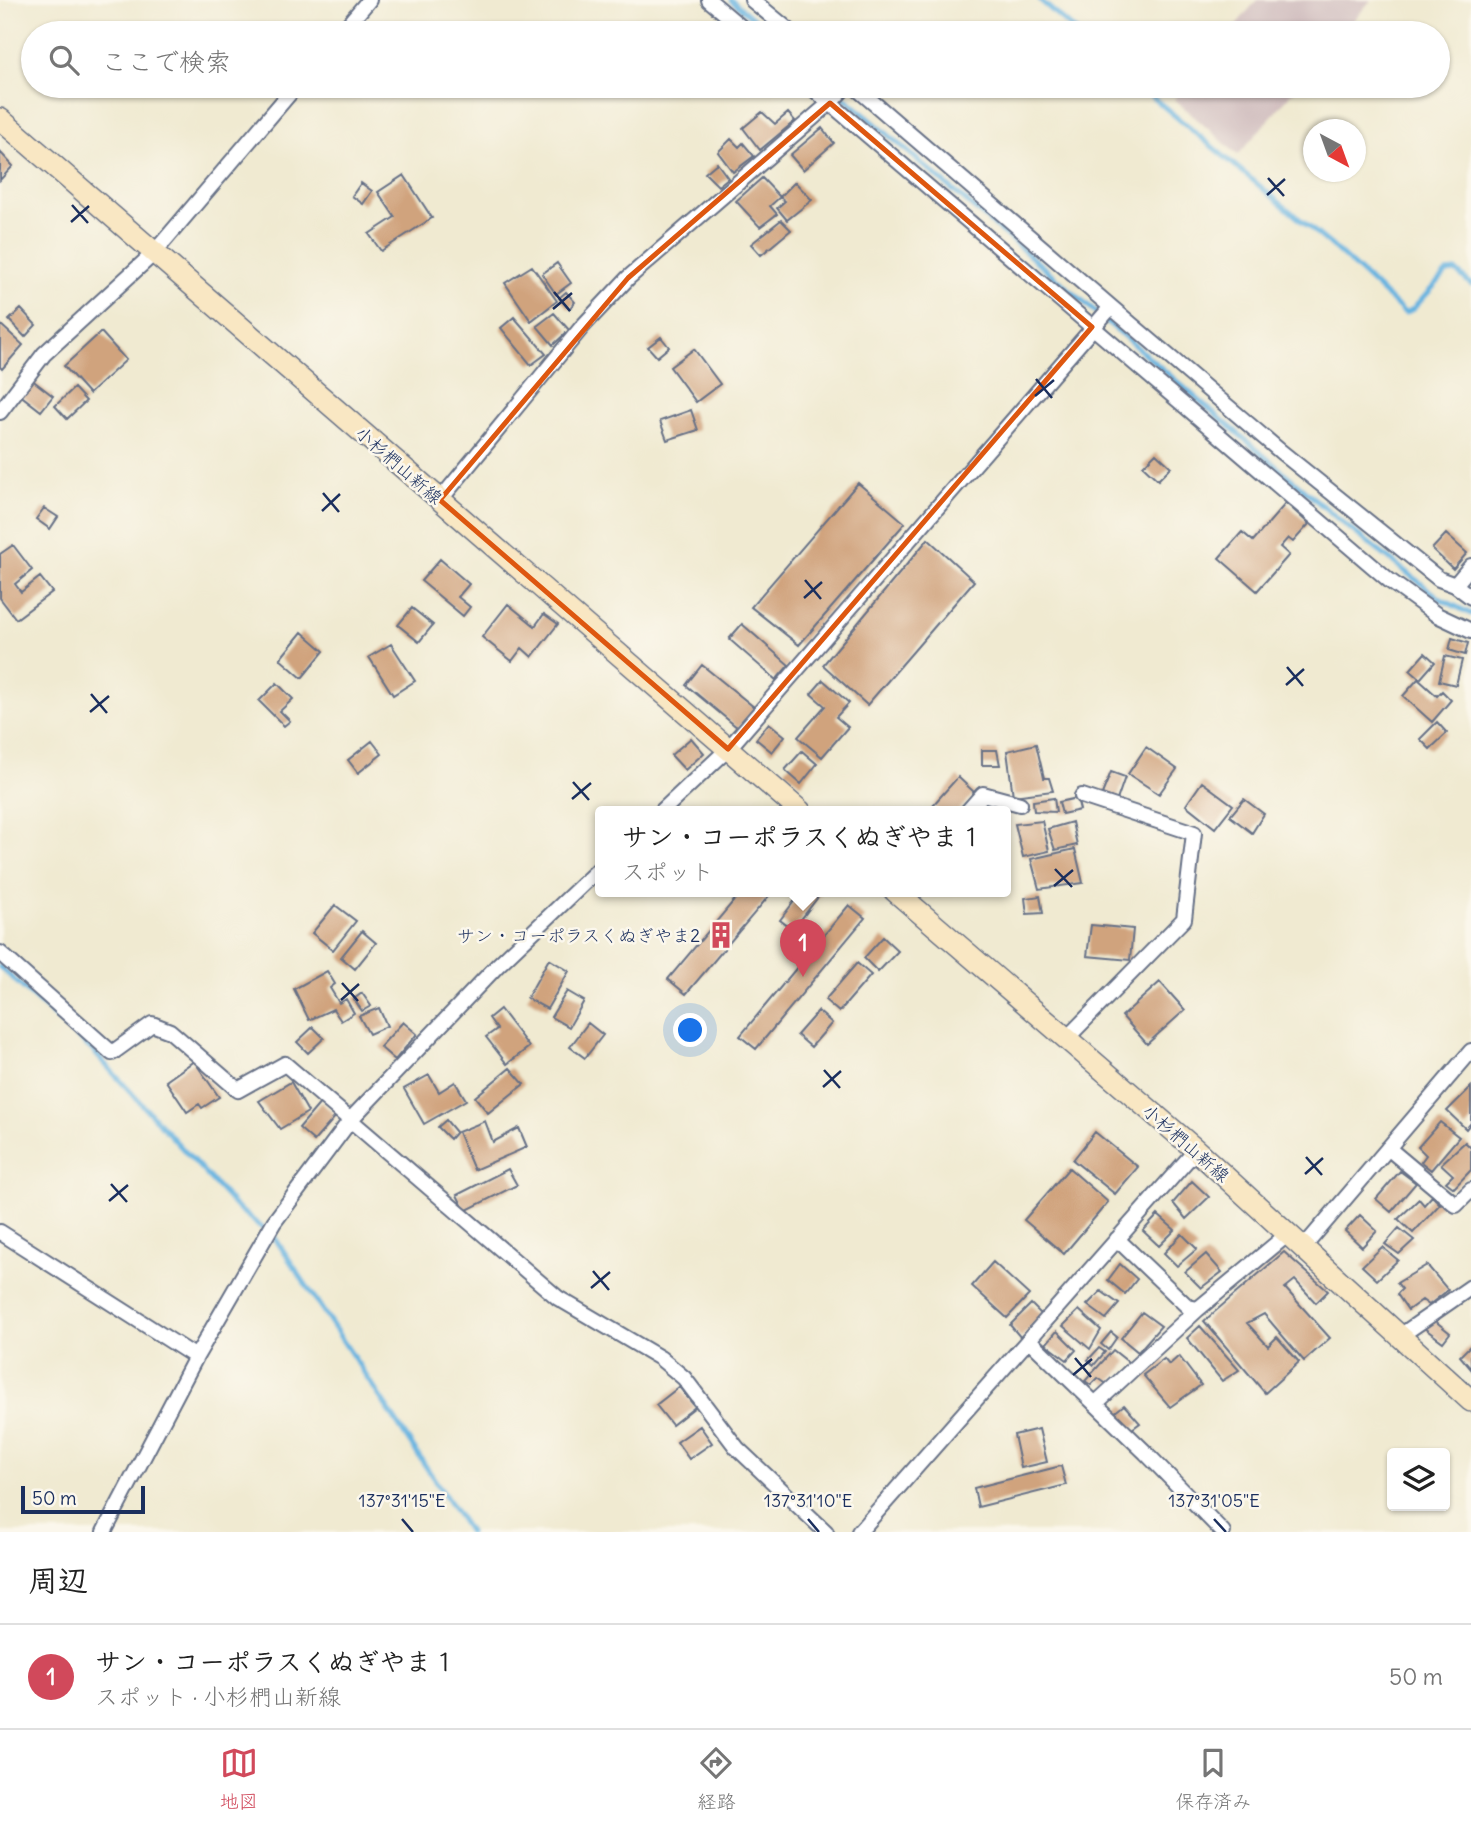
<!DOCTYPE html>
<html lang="ja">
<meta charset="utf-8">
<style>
:root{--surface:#fff;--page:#f6f6f6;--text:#222;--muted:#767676;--line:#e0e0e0;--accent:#d1495b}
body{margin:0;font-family:Delius,"Klee One",sans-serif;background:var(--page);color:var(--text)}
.controls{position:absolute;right:21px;bottom:21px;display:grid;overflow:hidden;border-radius:7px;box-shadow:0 2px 5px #0004}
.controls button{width:63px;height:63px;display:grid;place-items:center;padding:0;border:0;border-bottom:2px solid var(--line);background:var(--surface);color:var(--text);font:35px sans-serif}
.compass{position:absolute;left:1303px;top:119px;width:63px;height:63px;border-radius:50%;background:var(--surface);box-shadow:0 2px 5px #0004;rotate:139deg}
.scale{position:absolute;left:21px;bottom:18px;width:124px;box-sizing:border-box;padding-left:7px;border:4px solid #1b2f5e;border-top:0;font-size:19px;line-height:24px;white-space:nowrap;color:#1b2f5e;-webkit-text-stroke:5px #fbf7ec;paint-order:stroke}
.you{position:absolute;left:691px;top:1031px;width:24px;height:24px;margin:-18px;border:5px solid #fff;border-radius:50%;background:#1a73e8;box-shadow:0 0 0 10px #1a73e833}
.badge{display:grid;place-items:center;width:46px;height:46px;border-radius:50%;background:var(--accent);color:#fff;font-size:23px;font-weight:700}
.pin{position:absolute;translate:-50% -58px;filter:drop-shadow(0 2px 4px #0008)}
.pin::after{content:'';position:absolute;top:37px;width:24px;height:21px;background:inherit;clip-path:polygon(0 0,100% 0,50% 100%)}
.popup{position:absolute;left:595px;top:806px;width:416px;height:91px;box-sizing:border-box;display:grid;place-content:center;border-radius:7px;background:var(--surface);filter:drop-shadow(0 2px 5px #0005);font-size:23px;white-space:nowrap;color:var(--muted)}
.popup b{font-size:26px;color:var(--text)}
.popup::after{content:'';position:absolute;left:50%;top:100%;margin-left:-14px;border:14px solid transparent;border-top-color:var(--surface)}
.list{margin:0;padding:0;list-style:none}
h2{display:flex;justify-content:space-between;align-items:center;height:91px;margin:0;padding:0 28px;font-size:30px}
h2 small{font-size:23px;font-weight:400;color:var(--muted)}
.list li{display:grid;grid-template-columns:46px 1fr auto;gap:21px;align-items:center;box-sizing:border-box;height:105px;padding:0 28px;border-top:2px solid var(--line)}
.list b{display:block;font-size:26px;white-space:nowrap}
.list p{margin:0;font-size:23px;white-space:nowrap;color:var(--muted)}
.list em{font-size:23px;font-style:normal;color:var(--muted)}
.icon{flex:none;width:38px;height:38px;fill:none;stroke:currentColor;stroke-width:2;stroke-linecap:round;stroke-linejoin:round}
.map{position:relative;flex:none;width:1471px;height:1532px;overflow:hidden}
.search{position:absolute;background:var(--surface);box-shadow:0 2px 5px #0004;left:21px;right:21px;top:21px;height:77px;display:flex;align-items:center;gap:18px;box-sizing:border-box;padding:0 24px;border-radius:38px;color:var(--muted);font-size:26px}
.sheet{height:196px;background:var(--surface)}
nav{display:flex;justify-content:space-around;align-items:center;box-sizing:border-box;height:98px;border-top:2px solid var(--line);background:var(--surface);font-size:19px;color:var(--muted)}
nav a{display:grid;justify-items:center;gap:4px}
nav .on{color:var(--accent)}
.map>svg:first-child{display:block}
.industrial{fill:#d2bfc0}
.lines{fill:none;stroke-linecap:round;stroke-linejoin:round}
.stream{stroke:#66b3e0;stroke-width:5}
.building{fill:#d0a37d}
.street-casing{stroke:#667086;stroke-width:18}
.secondary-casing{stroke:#667086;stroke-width:24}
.street{stroke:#fff;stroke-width:14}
.secondary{stroke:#f9e7c3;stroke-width:21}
.marked{fill:none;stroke:#de5710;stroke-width:5;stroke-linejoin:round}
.ticks{fill:none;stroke:#1b2f5e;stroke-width:2.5}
.labels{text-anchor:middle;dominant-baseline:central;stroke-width:5;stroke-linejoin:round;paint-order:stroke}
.street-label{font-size:18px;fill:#1b2f5e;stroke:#fbf7ec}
.poi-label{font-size:18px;fill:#1b2f5e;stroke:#fbf7ec;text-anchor:end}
.ticks-label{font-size:18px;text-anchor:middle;fill:#1b2f5e;stroke:#fbf7ec;stroke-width:5;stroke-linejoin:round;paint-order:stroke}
</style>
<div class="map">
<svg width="1471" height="1532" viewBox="0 0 1471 1532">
<rect width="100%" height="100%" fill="#fbf7ec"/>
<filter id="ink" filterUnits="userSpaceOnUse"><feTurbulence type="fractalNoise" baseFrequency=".0143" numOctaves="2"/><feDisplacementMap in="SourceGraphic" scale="14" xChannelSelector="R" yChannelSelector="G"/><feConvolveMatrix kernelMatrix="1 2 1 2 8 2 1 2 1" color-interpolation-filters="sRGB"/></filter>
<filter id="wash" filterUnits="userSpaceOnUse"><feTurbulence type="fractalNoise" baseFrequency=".00686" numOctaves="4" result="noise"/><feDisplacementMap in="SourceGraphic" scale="28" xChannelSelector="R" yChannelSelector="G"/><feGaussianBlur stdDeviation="1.57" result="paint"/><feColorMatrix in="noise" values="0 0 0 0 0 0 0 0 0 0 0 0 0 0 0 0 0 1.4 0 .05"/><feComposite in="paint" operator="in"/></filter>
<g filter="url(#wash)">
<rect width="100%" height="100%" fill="#f0ead1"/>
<!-- industrial -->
<path class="industrial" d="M1257,0H1371L1343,33H1229Z
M1185,86H1298L1238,155L1174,99Z"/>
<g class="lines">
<!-- stream -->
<path class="stream" d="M731,0L770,33
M1040,0L1078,33
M831,86L1344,524L1441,599L1471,614
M1139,86L1332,246L1405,313L1413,309L1447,272L1456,271L1471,284
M0,967L94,1052L236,1207L275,1238L469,1532"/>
</g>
<g id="blocks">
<!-- building -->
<path class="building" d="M762,112L775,124L788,113L795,121L760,150L743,128Z
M822,128L834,143L803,170L790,155Z
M731,139L739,147L743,143L754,156L733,172L718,152Z
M0,152L13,166L0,180Z
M717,163L728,178L718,186L705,173Z
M404,175L432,218L381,251L369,234L395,217L378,192Z
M762,178L780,197L770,206L777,214L760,227L736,201Z
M795,182L812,200L787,220L777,208L785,201L780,197Z
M361,183L372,191L363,204L352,196Z
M781,220L791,230L761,255L751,244Z
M557,263L571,283L556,294L542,274Z
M532,266L557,301L531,321L505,283Z
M566,292L575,302L569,309L559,298Z
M21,309L36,325L25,337L9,320Z
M554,313L569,330L553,345L537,326Z
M514,317L546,354L531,365L501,328Z
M0,324L23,345L2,369L0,367Z
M101,332L126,360L89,394L64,366Z
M661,337L669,347L657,357L648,347Z
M694,349L720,384L696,402L670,367Z
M31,379L53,396L41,411L19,394Z
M74,388L86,401L67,419L55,406Z
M691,410L698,430L667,440L660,421Z
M1156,453L1171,467L1158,480L1143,466Z
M858,483L905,523L799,645L751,607Z
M1286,503L1309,524L1293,542L1288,538L1280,547L1289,555L1257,591L1219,558L1242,532L1253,541Z
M44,508L58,517L50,529L36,519Z
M1446,534L1467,553L1453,569L1432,549Z
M928,539L974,581L867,705L823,665Z
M13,545L32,570L15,584L21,592L40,577L52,592L16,619L0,598V554Z
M440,559L469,584L458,597L470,607L463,616L421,581Z
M508,604L535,626L544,614L558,624L532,657L522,648L512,661L482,637Z
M412,608L433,625L419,642L398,625Z
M742,624L789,665L776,680L729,639Z
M302,632L324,651L302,678L280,659Z
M1452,638L1468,643L1465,655L1449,650Z
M391,644L415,681L393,695L369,657Z
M1425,653L1435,662L1420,679L1410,670Z
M1445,656L1462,660L1456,685L1439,681Z
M702,665L755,708L738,728L686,685Z
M1418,679L1437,696L1442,691L1451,700L1432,722L1403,696Z
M823,680L849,703L836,717L848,727L822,757L798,737L825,706L811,694Z
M277,683L293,699L280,711L290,721L284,726L259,701Z
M1437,722L1447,733L1430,749L1420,739Z
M769,723L785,736L772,752L756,739Z
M691,738L704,753L685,770L671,755Z
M372,741L382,754L358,773L348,760Z
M1036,744L1044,778H1049L1053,791L1013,796L1007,751Z
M1146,747L1177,769L1159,794L1128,774Z
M982,750H997L1000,765H982Z
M802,751L817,764L801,784L785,770Z
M1111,772L1125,777L1117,800L1102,794Z
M958,777L975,793L958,811H939L933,805Z
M1202,782L1233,805L1215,828L1186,805Z
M1054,798L1056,812L1034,811L1033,801Z
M1077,798L1080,810L1062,814L1059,802Z
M1244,799L1264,814L1252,833L1230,816Z
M1042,821L1049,851L1023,857L1015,824Z
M1072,822L1077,845L1055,850L1048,829Z
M1075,849L1083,883L1039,889L1031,859Z
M742,891H773L686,994L668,979Z
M802,891L821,893L793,930L780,920Z
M1040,896L1043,913L1027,914L1025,898Z
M335,905L356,921L333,950L312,933Z
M849,905L865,918L756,1049L740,1036Z
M1091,925L1133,929L1130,960L1087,956Z
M362,931L376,943L355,969L341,957Z
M883,937L898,951L878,972L864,958Z
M549,959L569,971L547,1009L527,998Z
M857,963L871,975L839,1012L825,1000Z
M327,971L335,984L330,988L339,1003L346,999L354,1013L341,1021L333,1009L309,1020L294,989Z
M1160,982L1185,1010L1147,1044L1122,1016Z
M567,991L584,1001L569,1027L551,1017Z
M362,993L371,1006L362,1011L354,999Z
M379,1008L387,1026L369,1034L359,1016Z
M500,1009L529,1047L507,1064L486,1037L497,1029L489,1018Z
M818,1011L832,1023L811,1047L797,1035Z
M403,1022L417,1034L395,1060L380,1047Z
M588,1023L603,1035L585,1058L570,1047Z
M313,1027L324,1038L308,1053L297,1042Z
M194,1061L219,1097L202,1108L199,1104L187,1112L166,1081Z
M510,1068L524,1084L488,1113L475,1097Z
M429,1075L439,1092L455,1082L466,1100L424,1124L404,1089Z
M291,1082L308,1112L280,1129L259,1101Z
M1471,1087V1123L1466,1129L1447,1111Z
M321,1102L336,1116L314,1141L299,1128Z
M446,1120L456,1132L450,1139L438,1127Z
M485,1121L493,1142L519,1128L527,1147L474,1170L458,1132Z
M1440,1122L1459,1137L1431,1170L1421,1162L1426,1155L1418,1147Z
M1095,1132L1138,1167L1115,1194L1073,1160Z
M1465,1142L1471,1148V1170L1454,1188L1446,1182L1453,1175L1441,1164Z
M1069,1168L1108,1202L1064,1254L1024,1220Z
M508,1169L517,1185L465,1211L457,1195Z
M1400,1171L1416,1183L1391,1212L1376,1199Z
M1192,1181L1209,1197L1186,1219L1173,1203Z
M1432,1196L1440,1204L1413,1233L1398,1219L1419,1199L1424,1205Z
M1158,1215L1175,1230L1159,1246L1143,1231Z
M1360,1215L1377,1231L1362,1247L1345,1231Z
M1399,1228L1414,1240L1399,1254L1385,1244Z
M1182,1234L1197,1249L1177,1266L1164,1253Z
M1382,1247L1398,1260L1377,1280L1362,1266Z
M1284,1252L1328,1291L1316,1303L1295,1280L1285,1288L1330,1338L1304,1361L1264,1314L1247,1323L1268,1346L1277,1337L1299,1362L1265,1393L1204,1321Z
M1206,1254L1222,1272L1201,1288L1185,1272Z
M993,1262L1029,1295L1007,1318L972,1286Z
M1120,1264L1137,1279L1125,1294L1108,1280Z
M1427,1265L1448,1290L1429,1305L1422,1300L1408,1310L1397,1294L1402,1289L1397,1283Z
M1101,1291L1119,1304L1106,1319L1087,1305Z
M1031,1304L1042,1315L1021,1338L1010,1325Z
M1079,1310L1101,1330L1090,1349L1063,1326Z
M1142,1312L1161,1326L1138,1352L1121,1338Z
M1434,1320L1450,1333L1443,1342L1424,1328Z
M1200,1326L1239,1370L1222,1381L1187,1338Z
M1057,1331L1076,1350L1067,1360L1046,1344Z
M1111,1332L1117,1337L1108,1350L1101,1344Z
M1471,1345V1369L1460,1356Z
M1099,1348L1105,1352L1094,1365L1088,1360Z
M1113,1350L1128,1362L1108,1385L1098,1378L1091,1385L1085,1381Z
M1179,1356L1201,1385L1170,1407L1143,1375L1164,1359L1169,1365Z
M679,1387L695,1407L672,1425L656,1405Z
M1124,1405L1140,1423L1132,1429L1114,1413Z
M700,1426L712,1443L689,1459L677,1442Z
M1039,1429L1047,1462L1021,1468L1014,1435Z
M1061,1466L1066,1485L978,1507L974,1488Z"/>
</g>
</g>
<g filter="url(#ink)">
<use href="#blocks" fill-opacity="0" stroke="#667086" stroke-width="2"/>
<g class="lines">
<defs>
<path id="street" d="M709,0L748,33
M752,0L792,33
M341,33L369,0
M810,86L1390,581L1437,615L1471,631
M1111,307L1280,451L1439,579L1455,585
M0,412L44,354L153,254L296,86
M440,500L582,327L628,278L830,103L846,86
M1471,566L1455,585L1471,597
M662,811L728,749L1111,307L854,86
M968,811L983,794L1020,804
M0,953L112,1053L152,1024L170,1031L238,1090L285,1064L558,1298L660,1358L684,1378L737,1448L826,1532
M1066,1039L1184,919L1194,833L1082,796
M1388,1148L1456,1205L1471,1190
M0,1232L196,1357
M1117,1239L1188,1307L1198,1309L1288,1234
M1303,1248L1471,1051
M1400,1336L1471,1287
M1029,1340L1146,1453L1223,1532
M1095,1404L1198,1309
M104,1532L196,1357L274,1222L352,1118L498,965L600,868
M859,1532L1196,1150"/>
<path id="secondary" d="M0,119L800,811
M895,891L1196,1150L1471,1401"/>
</defs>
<!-- street casing -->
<use href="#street" class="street-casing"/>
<!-- secondary casing -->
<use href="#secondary" class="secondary-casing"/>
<!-- street -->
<use href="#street" class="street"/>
<!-- secondary -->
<use href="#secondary" class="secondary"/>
</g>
</g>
<!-- marked area -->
<path class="marked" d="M830,103L1092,327L728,749L440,500L628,278Z"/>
<!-- ticks -->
<path class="ticks" d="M1268,178L1284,196M1267,195L1285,179M72,205L88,223M71,222L89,206M554,292L570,311M553,309L572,293M1036,379L1052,398M1035,396L1054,380M323,493L339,512M322,511L340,494M805,580L821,599M804,598L822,582M1287,667L1303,686M1286,685L1304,669M91,694L107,713M90,712L109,696M573,782L589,800M572,799L591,783M1055,869L1072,887M1054,886L1073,870M342,983L358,1001M341,1000L359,984M824,1070L840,1088M823,1087L841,1071M1306,1157L1322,1175M1305,1174L1323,1158M111,1184L127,1202M109,1201L128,1185M593,1271L609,1290M591,1288L610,1272M1075,1358L1091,1377M1073,1375L1092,1359M402,1519L413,1532M808,1519L819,1532M1214,1519L1226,1532"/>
<!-- icons -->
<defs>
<symbol id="building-bare" viewBox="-9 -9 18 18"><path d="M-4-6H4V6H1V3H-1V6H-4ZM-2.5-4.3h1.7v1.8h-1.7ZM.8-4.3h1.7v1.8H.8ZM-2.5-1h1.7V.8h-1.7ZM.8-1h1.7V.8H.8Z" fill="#d1495b" stroke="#fbf7ec" stroke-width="2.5" paint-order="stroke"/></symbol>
</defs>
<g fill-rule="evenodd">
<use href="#building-bare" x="702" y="916" width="38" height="38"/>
</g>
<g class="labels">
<!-- street labels -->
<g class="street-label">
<text transform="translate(399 465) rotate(41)">小杉椚山新線</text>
<text transform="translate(1186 1143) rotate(41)">小杉椚山新線</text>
</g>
<!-- poi labels -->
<g class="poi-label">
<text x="700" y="935">サン・コーポラスくぬぎやま2</text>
</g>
</g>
<g class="ticks-label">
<text x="402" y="1507">137°31'15"E</text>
<text x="808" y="1507">137°31'10"E</text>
<text x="1214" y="1507">137°31'05"E</text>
</g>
</svg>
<div class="controls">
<button><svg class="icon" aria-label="layers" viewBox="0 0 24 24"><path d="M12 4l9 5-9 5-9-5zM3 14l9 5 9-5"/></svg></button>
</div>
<svg class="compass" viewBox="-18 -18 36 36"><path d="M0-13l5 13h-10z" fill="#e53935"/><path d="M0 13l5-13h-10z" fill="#767676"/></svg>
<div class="scale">50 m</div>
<div class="you"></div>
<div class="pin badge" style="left:803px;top:977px">1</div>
<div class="popup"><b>サン・コーポラスくぬぎやま１</b>スポット</div>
<div class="search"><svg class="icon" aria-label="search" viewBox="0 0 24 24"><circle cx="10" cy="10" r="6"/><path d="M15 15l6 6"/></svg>ここで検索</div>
</div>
<section class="sheet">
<h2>周辺<small></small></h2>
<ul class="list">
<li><span class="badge">1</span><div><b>サン・コーポラスくぬぎやま１</b><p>スポット · 小杉椚山新線</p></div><em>50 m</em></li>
</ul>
</section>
<nav>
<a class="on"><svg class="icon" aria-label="map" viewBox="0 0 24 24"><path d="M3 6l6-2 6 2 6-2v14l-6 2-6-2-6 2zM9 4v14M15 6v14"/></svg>地図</a>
<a><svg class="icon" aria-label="directions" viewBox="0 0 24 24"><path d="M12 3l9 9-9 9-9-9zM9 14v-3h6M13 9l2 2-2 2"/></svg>経路</a>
<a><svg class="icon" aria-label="saved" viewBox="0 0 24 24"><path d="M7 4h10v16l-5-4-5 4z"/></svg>保存済み</a>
</nav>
